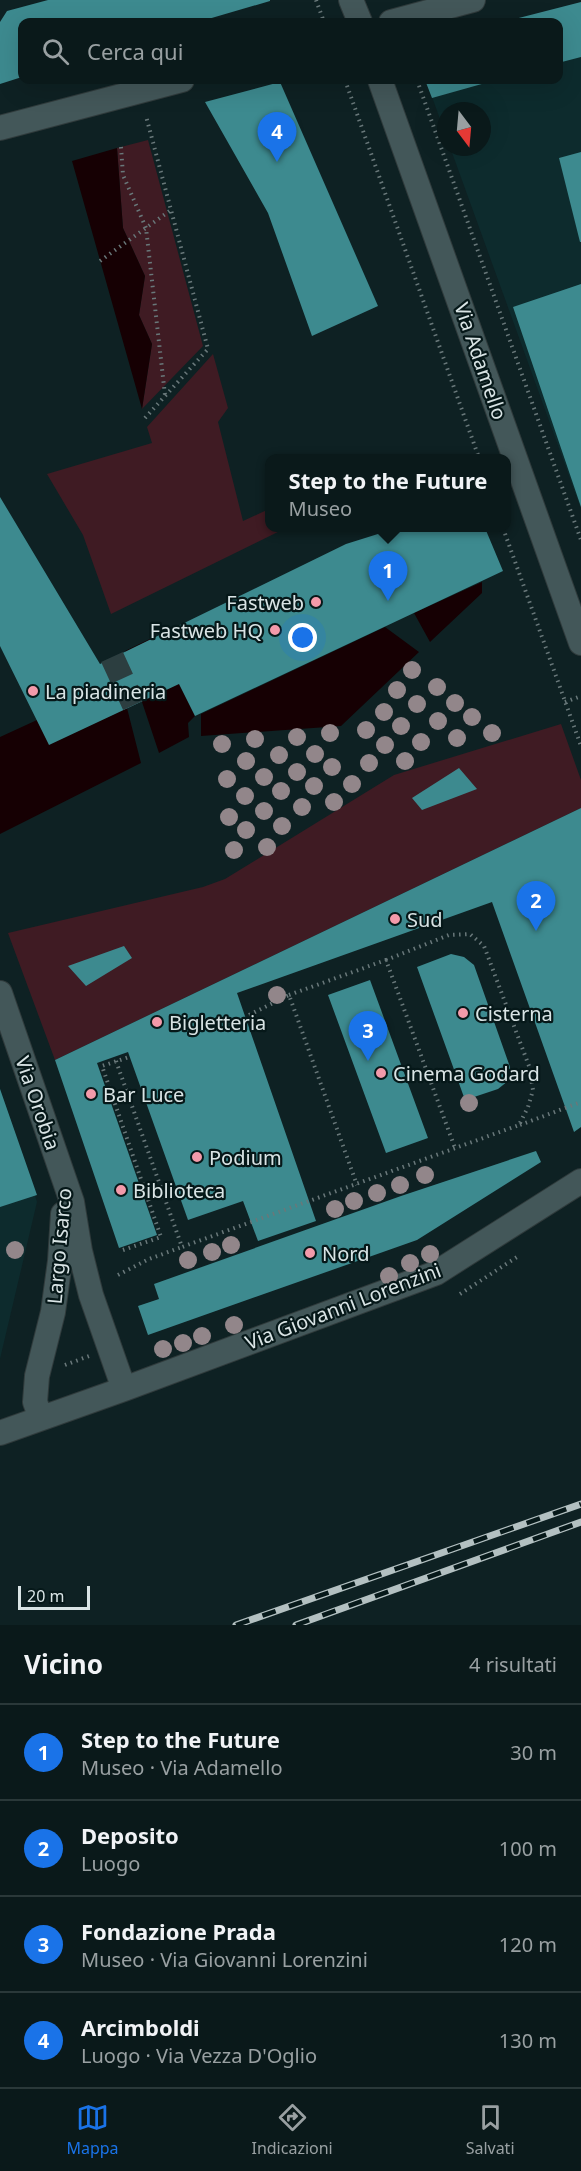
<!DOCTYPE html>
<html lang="it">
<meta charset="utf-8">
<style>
:root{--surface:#0a191a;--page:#182627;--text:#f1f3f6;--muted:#99a0a2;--line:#2a3839;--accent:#1a73e8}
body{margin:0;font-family:"Noto Sans",sans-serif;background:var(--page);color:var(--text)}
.compass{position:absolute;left:437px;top:102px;width:54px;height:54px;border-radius:50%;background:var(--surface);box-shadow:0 6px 24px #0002;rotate:164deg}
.scale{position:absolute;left:18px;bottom:15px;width:72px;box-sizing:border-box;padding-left:6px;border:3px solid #d9e4e5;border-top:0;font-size:16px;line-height:21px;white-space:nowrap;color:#d9e4e5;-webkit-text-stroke:4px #061819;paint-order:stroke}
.you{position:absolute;left:303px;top:638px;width:21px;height:21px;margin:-15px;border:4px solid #fff;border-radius:50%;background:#1a73e8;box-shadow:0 0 0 9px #1a73e833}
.badge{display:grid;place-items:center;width:39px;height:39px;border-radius:50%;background:var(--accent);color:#fff;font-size:20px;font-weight:700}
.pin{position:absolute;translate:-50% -50px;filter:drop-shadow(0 2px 3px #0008)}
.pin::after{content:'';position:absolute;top:32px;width:21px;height:18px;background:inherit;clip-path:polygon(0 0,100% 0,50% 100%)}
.popup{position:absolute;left:265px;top:454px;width:246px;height:78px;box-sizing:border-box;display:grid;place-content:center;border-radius:12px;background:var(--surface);filter:drop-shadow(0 2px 4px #0005);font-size:20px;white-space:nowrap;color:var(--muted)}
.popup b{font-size:22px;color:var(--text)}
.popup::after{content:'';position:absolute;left:50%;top:100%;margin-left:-12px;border:12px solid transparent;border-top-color:var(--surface)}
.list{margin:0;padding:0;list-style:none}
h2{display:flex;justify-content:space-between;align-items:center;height:78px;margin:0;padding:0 24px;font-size:26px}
h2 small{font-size:20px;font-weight:400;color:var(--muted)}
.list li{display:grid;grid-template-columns:39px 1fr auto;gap:18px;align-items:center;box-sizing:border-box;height:96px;padding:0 24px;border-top:2px solid var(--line)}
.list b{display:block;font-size:22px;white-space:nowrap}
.list p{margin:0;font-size:20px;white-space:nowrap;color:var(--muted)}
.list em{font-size:20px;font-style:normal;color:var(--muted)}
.icon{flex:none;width:33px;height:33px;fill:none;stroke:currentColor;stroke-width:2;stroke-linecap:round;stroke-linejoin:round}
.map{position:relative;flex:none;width:581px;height:1625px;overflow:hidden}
.search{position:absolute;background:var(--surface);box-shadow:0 6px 24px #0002;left:18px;right:18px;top:18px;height:66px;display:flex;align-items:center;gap:15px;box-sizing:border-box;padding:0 21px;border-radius:12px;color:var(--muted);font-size:22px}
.sheet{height:462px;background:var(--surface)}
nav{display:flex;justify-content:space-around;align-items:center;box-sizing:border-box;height:84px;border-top:2px solid var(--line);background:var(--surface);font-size:16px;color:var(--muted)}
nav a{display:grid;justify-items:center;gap:3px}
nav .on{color:var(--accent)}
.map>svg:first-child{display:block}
.built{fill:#0d2b2d}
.green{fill:#3f1b23}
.water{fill:#160003}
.building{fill:#3d8a8f}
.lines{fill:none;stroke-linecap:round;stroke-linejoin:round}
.minor-tunnel{stroke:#2c3e40;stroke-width:24;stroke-dasharray:24 12;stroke-linecap:butt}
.minor-casing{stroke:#303b3c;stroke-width:26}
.path{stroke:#69787a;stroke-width:4;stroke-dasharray:1.5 4.5;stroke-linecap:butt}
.minor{stroke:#435759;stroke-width:24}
.rail-casing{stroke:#b3c0c1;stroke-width:7}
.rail{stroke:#061819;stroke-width:4.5;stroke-dasharray:14;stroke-linecap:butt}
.tree{fill:#92868a}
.poi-dot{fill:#f39aaa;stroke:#061819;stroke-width:2}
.labels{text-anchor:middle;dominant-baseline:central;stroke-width:4.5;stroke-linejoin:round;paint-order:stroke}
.street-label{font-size:20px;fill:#d9e4e5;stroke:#061819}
.poi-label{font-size:20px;fill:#d9e4e5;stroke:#061819;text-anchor:start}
</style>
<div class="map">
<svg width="581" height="1625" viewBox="0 0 581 1625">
<rect width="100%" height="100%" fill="#0e2123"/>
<!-- built -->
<path class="built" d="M581,4V509L450,147H482V111H446V136L426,80H558V22H511Z
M0,1088L37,1202L0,1359Z"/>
<!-- green -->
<path class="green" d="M148,140L203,346L142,409L152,344L139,315L145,276L123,228L117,148Z
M213,354L228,408L218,422L243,521L269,509L270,528H286L111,614L83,535L47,474L152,443L147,427Z
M561,724L581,780V808L55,1060L8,933L203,887L225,879L394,775Z"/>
<!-- water -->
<path class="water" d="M117,148L123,228L145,276L139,315L152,344L142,409L72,161Z
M482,582V593L430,642L414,613Z
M385,627L419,652L341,726L201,736V714Z
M156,636L195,716L188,723L189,737L159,753L125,651Z
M127,708L141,763L0,834V737L37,720L50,744Z"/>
<!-- building -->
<path class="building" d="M48,0H270V1L198,22H22V77L0,84V22L7,11Z
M581,2V57L558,63V22H503Z
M425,80H496L432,98Z
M280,82L378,306L312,336L268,213L205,102Z
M581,152V242H580L559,158Z
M581,284V507L513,307Z
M0,497L100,664L346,544L397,528H485L503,571L195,716L179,684L49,745L0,646Z
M459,768L477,789L422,810L412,798Z
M581,808V1127L574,1132L492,902L237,993L316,1221L258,1241L243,1201L188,1220L128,1052L97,1063L157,1235L119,1248L55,1060Z
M124,946L132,958L86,986L68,966Z
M451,954L464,957L474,965L510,1067L508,1081L498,1089L465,1100L417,967Z
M370,980L428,1138L386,1153L328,995Z
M0,1089L37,1195L0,1207Z
M536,1151L541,1162L417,1240L148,1335L138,1306L159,1299L154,1284L401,1196Z"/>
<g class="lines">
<!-- minor-tunnel -->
<path class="minor-tunnel" d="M112,657L134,705"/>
<defs>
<path id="minor" d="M351,0L360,22
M391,22L473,0
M380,80L581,643
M0,128L182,80
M0,993L72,1202L80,1251L91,1295L124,1389
M41,1418L35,1402L37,1376L53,1312L60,1261L63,1214
M0,1433L124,1389L436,1273L581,1181"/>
</defs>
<!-- minor casing -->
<use href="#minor" class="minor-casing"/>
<!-- path -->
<path class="path" d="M316,0L324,22
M345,80L479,458
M417,80L581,540
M121,147L123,175L146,228L165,395
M100,261L171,210
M145,418L208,349L146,116
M503,528L581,746
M565,702L581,696
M289,995L386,960L455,1148
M249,1015L289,995L357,1185
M116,1061L182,1247L519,1125L528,1107L533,1090L529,1066L484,946L470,934L449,935L386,960
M520,1125L581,1102
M123,1250L161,1237L102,1066L129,1057
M118,1275L149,1259L182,1247
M460,1294L517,1257
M65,1365L89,1356"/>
<!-- minor -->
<use href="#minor" class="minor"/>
<defs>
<path id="rail" d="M236,1625L581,1504
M296,1625L581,1522"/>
</defs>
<!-- rail casing -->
<use href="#rail" class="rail-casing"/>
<!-- rail -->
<use href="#rail" class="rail"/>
</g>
<!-- trees -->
<g class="tree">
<circle cx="412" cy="670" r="9"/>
<circle cx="437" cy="687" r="9"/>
<circle cx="397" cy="690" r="9"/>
<circle cx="455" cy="703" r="9"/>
<circle cx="417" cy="704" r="9"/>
<circle cx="384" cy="712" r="9"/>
<circle cx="472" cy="717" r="9"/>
<circle cx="438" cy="721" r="9"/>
<circle cx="401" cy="726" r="9"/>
<circle cx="366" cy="730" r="9"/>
<circle cx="330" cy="733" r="9"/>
<circle cx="492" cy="733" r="9"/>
<circle cx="297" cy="737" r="9"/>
<circle cx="457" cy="738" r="9"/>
<circle cx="255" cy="739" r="9"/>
<circle cx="421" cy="742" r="9"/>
<circle cx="222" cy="744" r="9"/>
<circle cx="385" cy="745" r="9"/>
<circle cx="315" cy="754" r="9"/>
<circle cx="279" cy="755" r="9"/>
<circle cx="246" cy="761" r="9"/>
<circle cx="405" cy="761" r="9"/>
<circle cx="369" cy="763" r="9"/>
<circle cx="332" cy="767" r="9"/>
<circle cx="297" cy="772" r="9"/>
<circle cx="264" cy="777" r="9"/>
<circle cx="227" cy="779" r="9"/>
<circle cx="352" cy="784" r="9"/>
<circle cx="314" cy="786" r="9"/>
<circle cx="281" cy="791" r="9"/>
<circle cx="245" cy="796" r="9"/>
<circle cx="334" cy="802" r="9"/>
<circle cx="302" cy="807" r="9"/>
<circle cx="264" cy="811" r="9"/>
<circle cx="229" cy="817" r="9"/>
<circle cx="282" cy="826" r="9"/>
<circle cx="246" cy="830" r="9"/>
<circle cx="267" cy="847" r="9"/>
<circle cx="234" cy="850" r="9"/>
<circle cx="277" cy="995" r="9"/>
<circle cx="469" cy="1103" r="9"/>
<circle cx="425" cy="1175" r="9"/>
<circle cx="400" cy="1185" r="9"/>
<circle cx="377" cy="1193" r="9"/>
<circle cx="354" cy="1201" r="9"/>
<circle cx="335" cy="1209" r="9"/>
<circle cx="231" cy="1245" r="9"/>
<circle cx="15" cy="1250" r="9"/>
<circle cx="212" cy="1252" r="9"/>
<circle cx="430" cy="1254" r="9"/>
<circle cx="188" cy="1260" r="9"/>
<circle cx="410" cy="1263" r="9"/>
<circle cx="389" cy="1276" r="9"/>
<circle cx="234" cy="1325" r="9"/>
<circle cx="202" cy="1336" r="9"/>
<circle cx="183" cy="1343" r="9"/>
<circle cx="163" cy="1349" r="9"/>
</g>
<!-- markers -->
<g class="poi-dot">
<circle cx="316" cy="602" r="6"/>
<circle cx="275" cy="630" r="6"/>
<circle cx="33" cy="691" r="6"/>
<circle cx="395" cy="919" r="6"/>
<circle cx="463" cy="1013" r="6"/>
<circle cx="157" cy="1022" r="6"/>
<circle cx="381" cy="1073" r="6"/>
<circle cx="91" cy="1094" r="6"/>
<circle cx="197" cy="1157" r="6"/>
<circle cx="121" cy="1190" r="6"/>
<circle cx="310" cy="1253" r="6"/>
</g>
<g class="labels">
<!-- street labels -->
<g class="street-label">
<text transform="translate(481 361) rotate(71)">Via Adamello</text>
<text transform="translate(38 1103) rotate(71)">Via Orobia</text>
<text transform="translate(59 1246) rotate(-85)">Largo Isarco</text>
<text transform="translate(343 1306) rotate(-21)">Via Giovanni Lorenzini</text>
</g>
<!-- poi labels -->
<g class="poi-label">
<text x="304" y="602" text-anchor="end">Fastweb</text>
<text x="263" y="630" text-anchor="end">Fastweb HQ</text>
<text x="45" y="691">La piadineria</text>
<text x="407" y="919">Sud</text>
<text x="475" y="1013">Cisterna</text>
<text x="169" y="1022">Bigletteria</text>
<text x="393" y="1073">Cinema Godard</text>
<text x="103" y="1094">Bar Luce</text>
<text x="209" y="1157">Podium</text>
<text x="133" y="1190">Biblioteca</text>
<text x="322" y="1253">Nord</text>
</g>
</g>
</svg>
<svg class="compass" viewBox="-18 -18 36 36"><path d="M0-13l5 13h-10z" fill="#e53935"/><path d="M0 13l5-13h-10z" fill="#99a0a2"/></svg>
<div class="scale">20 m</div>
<div class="you"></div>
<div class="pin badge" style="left:388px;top:601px">1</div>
<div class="popup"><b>Step to the Future</b>Museo</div>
<div class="pin badge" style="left:536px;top:931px">2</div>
<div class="pin badge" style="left:368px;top:1061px">3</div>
<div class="pin badge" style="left:277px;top:162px">4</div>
<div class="search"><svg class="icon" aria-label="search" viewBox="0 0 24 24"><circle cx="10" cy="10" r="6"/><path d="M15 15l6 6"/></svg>Cerca qui</div>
</div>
<section class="sheet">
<h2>Vicino<small>4 risultati</small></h2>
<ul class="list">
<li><span class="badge">1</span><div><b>Step to the Future</b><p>Museo · Via Adamello</p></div><em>30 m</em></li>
<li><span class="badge">2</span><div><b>Deposito</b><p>Luogo</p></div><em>100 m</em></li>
<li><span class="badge">3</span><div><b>Fondazione Prada</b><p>Museo · Via Giovanni Lorenzini</p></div><em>120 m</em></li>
<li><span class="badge">4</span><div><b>Arcimboldi</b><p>Luogo · Via Vezza D'Oglio</p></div><em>130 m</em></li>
</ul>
</section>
<nav>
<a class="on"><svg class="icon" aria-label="map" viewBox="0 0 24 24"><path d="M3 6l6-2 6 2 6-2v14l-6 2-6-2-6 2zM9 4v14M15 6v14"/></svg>Mappa</a>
<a><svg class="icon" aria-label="directions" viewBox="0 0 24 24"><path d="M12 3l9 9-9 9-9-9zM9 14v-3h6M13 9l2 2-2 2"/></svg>Indicazioni</a>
<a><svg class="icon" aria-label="saved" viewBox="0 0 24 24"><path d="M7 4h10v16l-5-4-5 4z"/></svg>Salvati</a>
</nav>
